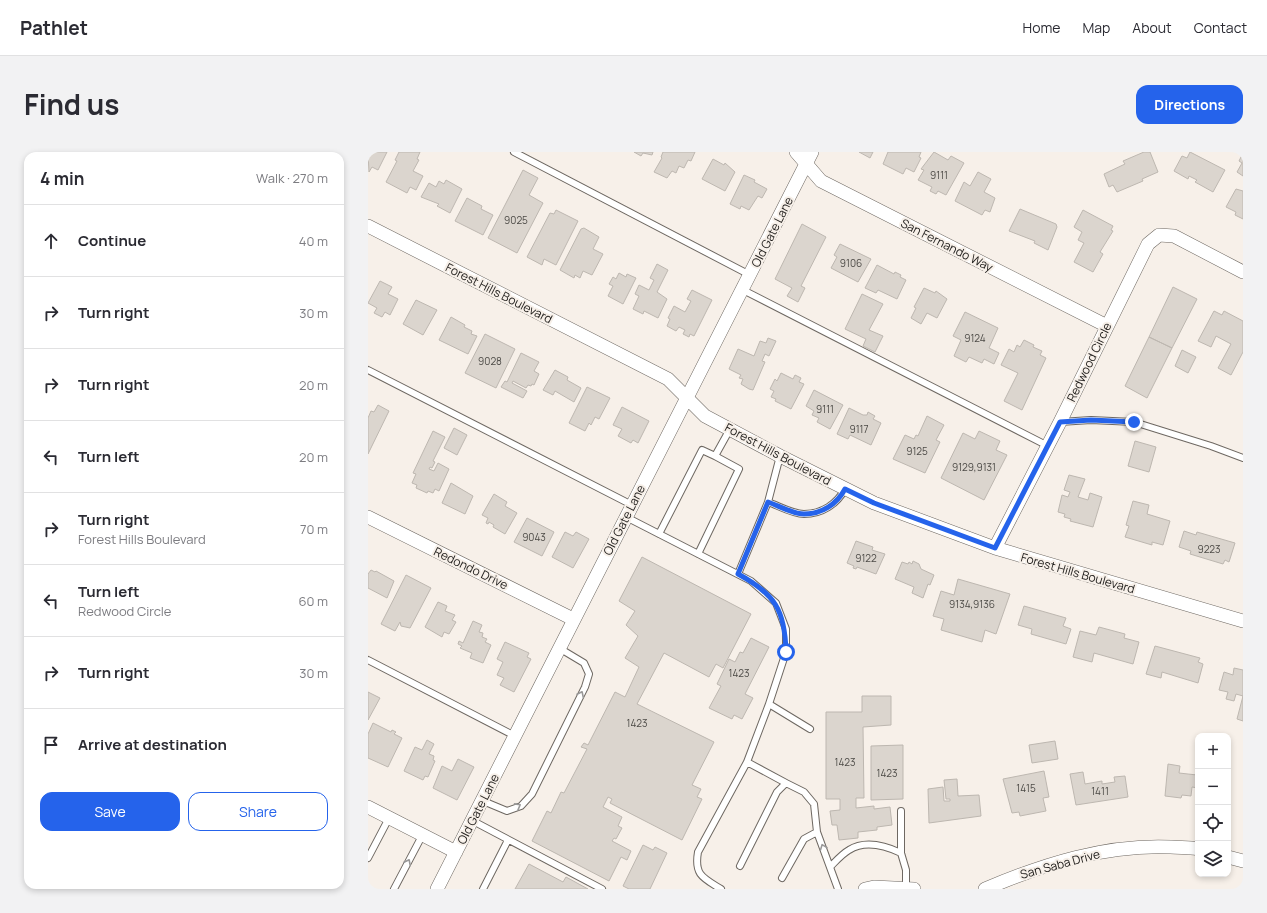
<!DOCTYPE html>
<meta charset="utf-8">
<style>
:root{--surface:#fff;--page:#f2f2f3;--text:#2b2b33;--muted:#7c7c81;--line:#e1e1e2;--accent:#2563eb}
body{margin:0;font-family:Manrope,sans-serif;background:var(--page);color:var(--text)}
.controls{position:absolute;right:12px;bottom:12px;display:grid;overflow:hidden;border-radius:8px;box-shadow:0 2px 6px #0003}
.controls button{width:36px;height:36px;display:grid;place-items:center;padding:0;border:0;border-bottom:1px solid var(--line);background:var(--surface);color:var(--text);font:20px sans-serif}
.stop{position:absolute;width:12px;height:12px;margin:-9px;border:3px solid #2563eb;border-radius:50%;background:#fff}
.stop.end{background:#2563eb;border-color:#fff;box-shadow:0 1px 4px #0008}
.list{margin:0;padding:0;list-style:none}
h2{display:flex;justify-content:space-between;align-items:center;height:52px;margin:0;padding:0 16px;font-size:17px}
h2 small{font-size:13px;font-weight:400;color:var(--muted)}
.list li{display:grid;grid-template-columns:26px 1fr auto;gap:12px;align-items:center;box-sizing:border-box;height:72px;padding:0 16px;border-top:1px solid var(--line)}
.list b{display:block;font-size:15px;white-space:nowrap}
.list p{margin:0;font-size:13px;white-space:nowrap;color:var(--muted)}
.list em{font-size:13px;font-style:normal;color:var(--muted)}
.actions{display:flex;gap:8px;padding:12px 16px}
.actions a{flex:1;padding:9px 0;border:1px solid var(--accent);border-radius:12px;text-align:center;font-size:14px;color:var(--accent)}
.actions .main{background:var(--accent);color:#fff}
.icon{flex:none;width:22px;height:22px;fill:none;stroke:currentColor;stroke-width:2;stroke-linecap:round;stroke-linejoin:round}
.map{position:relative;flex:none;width:875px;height:737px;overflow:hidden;border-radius:12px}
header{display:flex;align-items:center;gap:24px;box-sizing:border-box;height:56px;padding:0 20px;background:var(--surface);border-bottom:1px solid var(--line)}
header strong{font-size:19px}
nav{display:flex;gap:22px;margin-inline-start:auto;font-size:14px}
.intro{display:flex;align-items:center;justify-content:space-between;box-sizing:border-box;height:96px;padding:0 24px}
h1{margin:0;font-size:28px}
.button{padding:10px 18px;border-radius:12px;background:var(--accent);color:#fff;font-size:14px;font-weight:700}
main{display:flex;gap:24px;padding:0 24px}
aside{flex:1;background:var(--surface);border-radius:12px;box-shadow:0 2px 6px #0003}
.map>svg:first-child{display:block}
.building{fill:#dbd5ce;stroke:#bdb7b0}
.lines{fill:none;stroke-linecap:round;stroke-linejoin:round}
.lane-casing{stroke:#6e6862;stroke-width:8}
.street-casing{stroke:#6e6862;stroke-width:14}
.lane{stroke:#fff;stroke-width:6}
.street{stroke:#fff;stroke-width:13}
.oneway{stroke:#999898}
.route{stroke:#2563eb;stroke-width:5}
.labels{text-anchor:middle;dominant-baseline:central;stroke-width:4;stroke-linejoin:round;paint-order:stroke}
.number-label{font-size:10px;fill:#4c4a46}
.street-label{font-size:12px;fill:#1d1b19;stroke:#f7f0e9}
</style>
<header>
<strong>Pathlet</strong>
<nav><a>Home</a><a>Map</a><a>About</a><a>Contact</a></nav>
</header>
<div class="intro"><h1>Find us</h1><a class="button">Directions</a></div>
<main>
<aside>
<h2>4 min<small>Walk · 270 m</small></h2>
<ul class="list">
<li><svg class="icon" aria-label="ahead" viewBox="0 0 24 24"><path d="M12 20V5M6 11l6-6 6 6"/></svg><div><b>Continue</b></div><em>40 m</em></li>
<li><svg class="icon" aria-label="right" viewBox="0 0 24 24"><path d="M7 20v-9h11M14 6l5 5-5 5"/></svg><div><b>Turn right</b></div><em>30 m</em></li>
<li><svg class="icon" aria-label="right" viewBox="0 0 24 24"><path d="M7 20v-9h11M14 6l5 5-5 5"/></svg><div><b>Turn right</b></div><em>20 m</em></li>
<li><svg class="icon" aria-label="left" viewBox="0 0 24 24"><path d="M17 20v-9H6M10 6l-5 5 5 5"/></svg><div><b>Turn left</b></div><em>20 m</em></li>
<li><svg class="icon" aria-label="right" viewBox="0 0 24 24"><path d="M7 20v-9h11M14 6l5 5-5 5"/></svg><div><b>Turn right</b><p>Forest Hills Boulevard</p></div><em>70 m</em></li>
<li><svg class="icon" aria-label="left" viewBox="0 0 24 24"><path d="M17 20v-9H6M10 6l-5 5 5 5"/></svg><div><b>Turn left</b><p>Redwood Circle</p></div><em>60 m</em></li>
<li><svg class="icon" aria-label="right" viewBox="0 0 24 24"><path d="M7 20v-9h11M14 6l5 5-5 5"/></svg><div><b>Turn right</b></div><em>30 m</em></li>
<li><svg class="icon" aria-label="arrive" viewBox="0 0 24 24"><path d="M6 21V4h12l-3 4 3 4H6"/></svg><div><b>Arrive at destination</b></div></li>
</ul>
<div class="actions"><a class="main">Save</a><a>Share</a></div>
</aside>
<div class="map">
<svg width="875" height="737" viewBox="0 0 875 737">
<rect width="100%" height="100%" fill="#f7f0e9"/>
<!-- building -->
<path class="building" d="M0,0H19L10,18L4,15L1,20Z
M31,0H52L49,7L51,8L45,19L55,24L48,38L42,35L39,41L18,30L29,9L27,8Z
M266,0H285L284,3L275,1L273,4Z
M295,0H327L323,9L320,8L316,16L311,14L308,21L304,19L299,26L286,20L294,6L293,5Z
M491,0H505L502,6Z
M520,0H553L551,5L553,6L546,20L538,16L535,22L515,12Z
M566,0L580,8L583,4L596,11L578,43L570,39L568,42L562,39L564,35L550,28L556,18L553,17Z
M776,0H782L790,20L774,27L775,29L749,40L745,33L741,35L736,22L757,12L755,9Z
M822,0L857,18L845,40L827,30L829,28L821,24L820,27L806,19L814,4L819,6Z
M875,1V24L869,20L874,11L871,9Z
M345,7L356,13L357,11L367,20L357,39L334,27Z
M155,18L170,26L161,43L175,51L149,101L120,86Z
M610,20L623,27L616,40L627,46L622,60L617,58L614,63L587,49L596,30L602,34Z
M376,23L387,28L386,30L399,37L394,46L390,44L381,58L373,54L372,57L362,52Z
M78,28L94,37L82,61L69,54L71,52L53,45L61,31L68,35L71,29L76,32Z
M868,37L875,39V67L867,63L868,60L858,55Z
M99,46L114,54L113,57L125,63L115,83L87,69Z
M652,57L688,72L689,75L680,98L666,91L667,89L641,79Z
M188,58L210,69L188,113L176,107L174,113L159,105L182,61L186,62Z
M715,58L745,74L743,78L745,79L732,100L735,102L725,120L706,110L716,91L710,88L714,80L706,75Z
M434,72L458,85L433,134L437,136L430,150L419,144L424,136L407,127Z
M216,76L231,85L225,97L235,102L224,123L215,119L212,126L207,123L206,126L192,118L213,77Z
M472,92L503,107L490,130L463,116L469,105L466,103Z
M289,112L300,118L289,140L299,147L290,166L276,159L275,162L265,157L271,144L267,142L271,133L281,138L286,128L282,126Z
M509,113L526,122L527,120L533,123L532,125L538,128L529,147L510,138L508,141L497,136Z
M251,121L258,125L259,122L268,126L255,152L240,144L245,134L241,132L245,125L248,127Z
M12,129L24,135L20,142L30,147L22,163L17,160L14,165L6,161L9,156L0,151Z
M805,135L829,147L804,196L781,185Z
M556,136L567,141L568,139L579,147L569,166L559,161L553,172L543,166L548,156L546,155Z
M324,138L344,148L326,184L322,182L321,185L315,182L317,178L311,175L308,179L299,174L302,167L300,166L306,154L317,160L323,149L319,147Z
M494,142L515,152L501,178L515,184L507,200L495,194L498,187L477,177Z
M48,148L69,158L55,183L35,172Z
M846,159L854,163L856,159L875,169V200L863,223L850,216L863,192L848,184L843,195L830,189Z
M597,160L630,176L621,196L631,201L626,212L616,207L614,211L601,205L598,210L586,204L593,188L585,184Z
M83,165L97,173L96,175L104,179L103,182L109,184L100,202L71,188Z
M117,182L147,197L128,236L97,221Z
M781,185L804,196L779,246L757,234Z
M400,186L408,189L401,204L397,202L394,209L397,210L385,238L381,237L373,232L375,227L371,226L373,223L361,217L370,197L386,204L392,189L398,191Z
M656,188L666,193L665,195L674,199L672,203L678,206L654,258L636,249L650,221L633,213L641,197L646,200L649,193L652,195Z
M814,198L828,205L820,221L807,214Z
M153,201L171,210L166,219L171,222L166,233L164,232L163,234L160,233L158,236L145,229L144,231L159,239L155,246L133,235L137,229L139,230Z
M187,218L200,225L199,228L213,236L206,250L187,239L185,243L175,238Z
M413,221L425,227L427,223L433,226L431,230L436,232L423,257L407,249L408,247L403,245L406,239L402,237L407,227L409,229Z
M219,235L242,246L231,267L227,265L223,273L221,271L217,279L201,271Z
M446,238L475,253L462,277L449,270L451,266L444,263L446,259L438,254Z
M10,253L21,259L0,302V266L3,259L6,260Z
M254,255L281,269L270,291L265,288L263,291L250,284L254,277L245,273Z
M481,256L495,263H499L500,260L507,264L505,267L513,271L503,293L482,283L480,287L469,282Z
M559,264L576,273L568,288L572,290L557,321L525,307L537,283L546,287L548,283L550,284Z
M86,276L99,283L89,303L76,296Z
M65,279L77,285L65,309L67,310L64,316L62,315L61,317L66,319L70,311L81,317L71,339L67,337L65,341L60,339L59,341L48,336L49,333L44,331L48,322L45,321Z
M611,279L632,289L628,298L639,303L616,348L573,326L595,281L607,287Z
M767,289L788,295L781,320L760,314Z
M701,323L717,327L710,345L720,348L722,341L734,345L725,375L702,369L703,367L696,365L697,362L690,360L694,343L700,345L702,340L696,338Z
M83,331L105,344L97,362L74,351Z
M126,342L139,350L137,354L149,361L137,382L125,375L126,373L121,370L120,372L118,371L120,366L114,363Z
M765,349L781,353L779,362L802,369L795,393L784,390V393L757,385L761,374L758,373Z
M159,366L186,380L174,404L146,390Z
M816,379L828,383L829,380L867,391L861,410L857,408L855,412L822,402L823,399L811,395Z
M197,380L205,384L208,380L221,387L205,416L184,405Z
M488,389L505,395L504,398L517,402L508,422L489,415L488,417L485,416L486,414L479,411Z
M274,405L383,462L355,516L348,512L341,525L296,501L269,552L346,590L324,633L333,637L329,645L334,647L314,688L242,651L244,647L240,645L235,655L254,665L250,674L254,676L248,687L246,686L244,689L263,699L259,708L253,705L241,729L164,689L179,659L183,661L193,640L196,641L219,597L213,595L216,591L220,593L247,540L257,545L271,515L257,506L270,484L258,473L267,459L251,449Z
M545,409L551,412L553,417L566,423L562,433L560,432L555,446L544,441L546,435L527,427L534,410L540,412L541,410L544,412Z
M3,418L7,420L8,419L26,429L19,446L0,436V422Z
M38,423L63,436L42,476L33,474L32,470L27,479L13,472Z
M590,427L642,442L628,482L617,478L614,490L573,478L576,467L565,464L573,439L586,443Z
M70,450L79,454L77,459L87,463L84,468L88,470L81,482L76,480L74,485L57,475Z
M656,454L698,466L695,474L703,477L698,492L663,482L664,477L650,473Z
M105,469L114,473L111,480L115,481L114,485L119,487L117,490L123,493L115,511L102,506L104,501L92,496L94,494L90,492L91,489L95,491Z
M731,475L757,482L756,486L771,490L765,512L726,501L724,510L705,505L712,479L728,483Z
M383,486L401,495L377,542L385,546L374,567L366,563L364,567L341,556L353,534L349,532L361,507L367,510L372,500L375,501Z
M137,490L161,501L159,505L163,507L146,540L132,533L136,526L129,523L135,510L129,507Z
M787,494L832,506L830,510L835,512L830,531L794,520L793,526L778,522Z
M866,516L875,518V569L869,567L875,544L868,542L866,549L858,547L860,540L851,538L856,520L865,523Z
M0,540L12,546L0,568Z
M494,544H523V573L495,575L496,646H488V656L506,654V657L522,655L524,673L509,675V678L490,680V686L471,688L469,673H464L462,659L472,658V647H458V560H494Z
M5,571L23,580L24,578L28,580L26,582L34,586L20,615L0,606V582Z
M59,588L66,592L61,602L66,604L65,608L67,609L60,625L57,624L55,628L36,619L47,595L54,598Z
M687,589L690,607L664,611L661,593Z
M535,593V647L503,648V594Z
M90,607L106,615L89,648L65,636L74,614L84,619Z
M800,612L812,614L811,621L829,623L830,622V636L824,635L823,644L814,643L813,646L797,644Z
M676,619L681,645L675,646L678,659L652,664L651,660L644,661L635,627Z
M715,620L717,632L734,629V632L747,630L746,625L757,624L760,645L708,653L702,622Z
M589,627L590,644L611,643L613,664L561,671L560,637L575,635L576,649H582V647H578L576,628Z
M275,693L285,698L287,695L299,701L282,737H261L255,734Z
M161,712L195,730L198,725L220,737H147Z"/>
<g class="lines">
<defs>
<path id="lane" d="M146,0L382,123
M375,138L680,294
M0,218L264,353
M692,270L723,268L766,270L843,294L875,306
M400,350C411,354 425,362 436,362C454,362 469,352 477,337
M258,365L383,429L408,451L418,477V500L401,552
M291,382L334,298L347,304L362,277
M330,402L371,317L347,304
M370,422L400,350L412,304
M0,508L147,584
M379,610L401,552L442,577
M115,649L139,659L153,654L164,642L217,535L221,522L216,511L191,496
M105,669L234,737
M533,701V659
M0,706L21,666
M372,714L409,640L418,631L436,640L446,652L449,680L470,737
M462,715C468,709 474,702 481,698C497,688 518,694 533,701L538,718V736
M414,726L436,687L449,680
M26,737L55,682
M115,737L140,688
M353,737C335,726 326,723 330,700L379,610L418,631"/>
<path id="street" d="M428,0L453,29L739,174
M0,74L300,227L337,264L412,304L506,351L627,396L875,469
M0,365L205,467
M627,396L692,270L780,92L791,83L806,84L875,120
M0,655L88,700
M860,705L875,709
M69,737L444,0
M497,737L506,735L546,737
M617,737C676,712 738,692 803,695C812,696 821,695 830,697"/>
</defs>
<!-- lane casing -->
<use href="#lane" class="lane-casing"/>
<!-- street casing -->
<use href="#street" class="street-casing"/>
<!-- lane -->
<use href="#lane" class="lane"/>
<!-- street -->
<use href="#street" class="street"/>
</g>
<!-- one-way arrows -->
<defs><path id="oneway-chevron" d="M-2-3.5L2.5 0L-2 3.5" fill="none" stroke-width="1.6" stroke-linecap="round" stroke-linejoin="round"/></defs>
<g class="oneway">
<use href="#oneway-chevron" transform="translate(213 542) rotate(-64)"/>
<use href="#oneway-chevron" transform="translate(150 654) rotate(-29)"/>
<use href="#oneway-chevron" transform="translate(455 695) rotate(-111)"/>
<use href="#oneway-chevron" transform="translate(40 710) rotate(-63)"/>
</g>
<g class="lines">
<!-- route -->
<path class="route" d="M418,500C417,458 407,442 370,422L400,350C411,354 425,362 436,362C454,362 469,352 477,337L506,351L627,396L692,270L723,268L766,270"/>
</g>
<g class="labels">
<!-- number labels -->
<g class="number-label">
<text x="571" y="23">9111</text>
<text x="148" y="68">9025</text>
<text x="483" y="111">9106</text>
<text x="607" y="186">9124</text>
<text x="122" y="209">9028</text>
<text x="457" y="257">9111</text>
<text x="491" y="277">9117</text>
<text x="549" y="299">9125</text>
<text x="606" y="315">9129,9131</text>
<text x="166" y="385">9043</text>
<text x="841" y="397">9223</text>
<text x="498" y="406">9122</text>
<text x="604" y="452">9134,9136</text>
<text x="371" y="521">1423</text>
<text x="269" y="571">1423</text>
<text x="477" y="610">1423</text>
<text x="519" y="621">1423</text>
<text x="658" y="636">1415</text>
<text x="732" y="639">1411</text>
</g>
<!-- street labels -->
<g class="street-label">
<text transform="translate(404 80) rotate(-63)">Old Gate Lane</text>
<text transform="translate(579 93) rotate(27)">San Fernando Way</text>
<text transform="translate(131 141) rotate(27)">Forest Hills Boulevard</text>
<text transform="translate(721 210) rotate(-64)">Redwood Circle</text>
<text transform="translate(410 302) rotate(28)">Forest Hills Boulevard</text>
<text transform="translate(256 368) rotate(-63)">Old Gate Lane</text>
<text transform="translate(103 416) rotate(26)">Redondo Drive</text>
<text transform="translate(710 421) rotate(16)">Forest Hills Boulevard</text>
<text transform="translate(110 657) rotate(-63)">Old Gate Lane</text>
<text transform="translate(692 712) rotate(-15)">San Saba Drive</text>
</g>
</g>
</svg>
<div class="controls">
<button>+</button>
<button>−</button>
<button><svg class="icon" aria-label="locate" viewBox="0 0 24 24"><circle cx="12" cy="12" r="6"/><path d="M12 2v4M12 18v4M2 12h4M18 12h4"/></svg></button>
<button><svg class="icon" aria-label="layers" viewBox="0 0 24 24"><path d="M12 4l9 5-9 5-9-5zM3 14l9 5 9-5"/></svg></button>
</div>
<div class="stop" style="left:418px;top:500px"></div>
<div class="stop end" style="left:766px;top:270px"></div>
</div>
</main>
